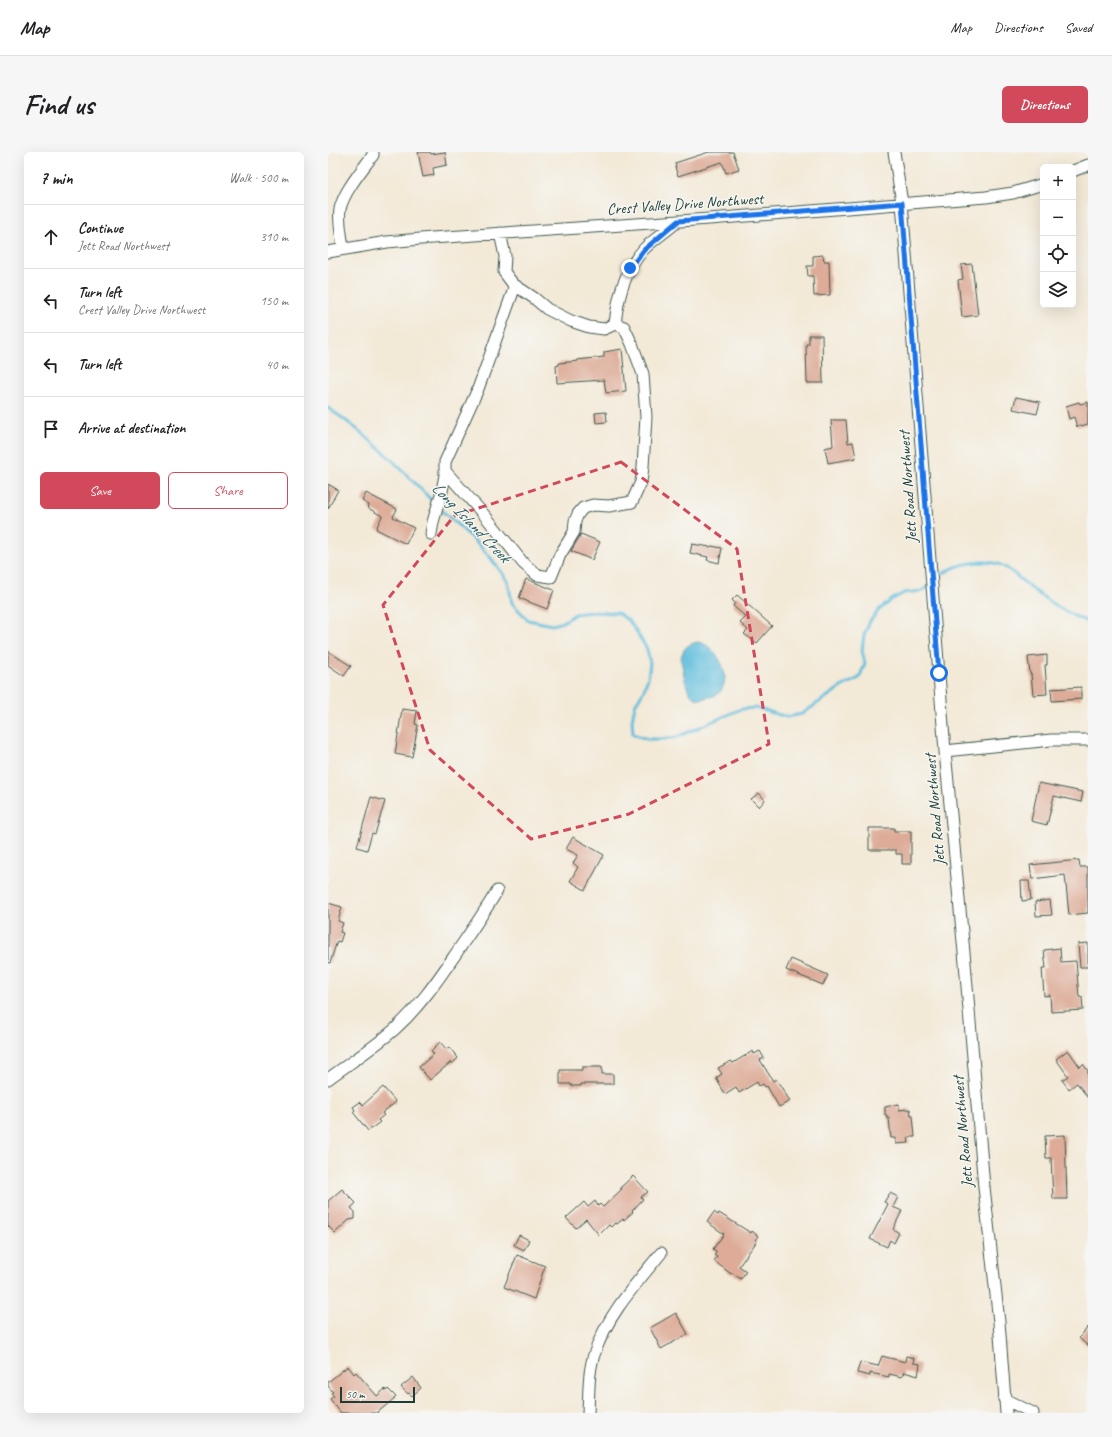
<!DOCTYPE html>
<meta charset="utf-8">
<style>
:root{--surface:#fff;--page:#f6f6f6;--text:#202124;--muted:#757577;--line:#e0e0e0;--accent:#d1495b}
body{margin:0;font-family:Caveat,sans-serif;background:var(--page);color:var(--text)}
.controls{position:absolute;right:12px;top:12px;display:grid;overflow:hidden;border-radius:6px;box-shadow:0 4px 16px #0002}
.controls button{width:36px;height:36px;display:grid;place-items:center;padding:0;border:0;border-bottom:1px solid var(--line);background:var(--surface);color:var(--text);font:20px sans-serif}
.scale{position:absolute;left:12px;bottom:10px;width:75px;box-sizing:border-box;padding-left:4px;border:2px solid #1f3d34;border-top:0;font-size:11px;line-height:14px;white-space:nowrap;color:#1f3d34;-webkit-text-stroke:3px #f6f6f2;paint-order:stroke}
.stop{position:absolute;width:12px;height:12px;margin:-9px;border:3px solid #1a73e8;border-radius:50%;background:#fff}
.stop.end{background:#1a73e8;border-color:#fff;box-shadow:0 1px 4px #0008}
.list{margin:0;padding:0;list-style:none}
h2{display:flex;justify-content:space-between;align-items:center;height:52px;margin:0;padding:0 16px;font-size:17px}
h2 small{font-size:13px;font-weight:400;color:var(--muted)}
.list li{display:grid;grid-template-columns:26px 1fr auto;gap:12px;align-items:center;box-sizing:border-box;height:64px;padding:0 16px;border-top:1px solid var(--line)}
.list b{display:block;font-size:15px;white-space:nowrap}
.list p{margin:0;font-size:13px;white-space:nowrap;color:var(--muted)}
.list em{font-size:13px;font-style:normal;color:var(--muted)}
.actions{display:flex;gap:8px;padding:12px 16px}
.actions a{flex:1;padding:9px 0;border:1px solid var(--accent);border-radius:6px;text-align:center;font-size:14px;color:var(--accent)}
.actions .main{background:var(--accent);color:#fff}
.icon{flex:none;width:22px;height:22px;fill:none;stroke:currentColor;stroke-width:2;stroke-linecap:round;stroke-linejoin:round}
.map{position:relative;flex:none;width:760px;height:1261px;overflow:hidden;border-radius:6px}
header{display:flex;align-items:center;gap:24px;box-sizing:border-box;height:56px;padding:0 20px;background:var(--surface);border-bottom:1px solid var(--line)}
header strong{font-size:19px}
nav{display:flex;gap:22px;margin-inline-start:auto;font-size:14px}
.intro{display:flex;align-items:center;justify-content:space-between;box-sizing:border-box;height:96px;padding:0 24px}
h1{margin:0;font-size:28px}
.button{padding:10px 18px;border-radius:6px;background:var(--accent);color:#fff;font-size:14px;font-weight:700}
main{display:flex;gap:24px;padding:0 24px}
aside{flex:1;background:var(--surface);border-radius:6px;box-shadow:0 4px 16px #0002}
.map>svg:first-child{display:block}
.water{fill:#5fbddd;stroke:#3f7d88}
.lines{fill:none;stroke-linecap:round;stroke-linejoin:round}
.stream{stroke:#5fbddd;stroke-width:3}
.building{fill:#ddab97}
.minor-casing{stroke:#3f574c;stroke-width:13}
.minor{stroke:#fff;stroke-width:11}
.route{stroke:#1a73e8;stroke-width:5}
.marked{fill:none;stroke:#d1495b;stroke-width:3;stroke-dasharray:8 5;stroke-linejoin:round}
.labels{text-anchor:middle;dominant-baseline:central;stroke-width:3;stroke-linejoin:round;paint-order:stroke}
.street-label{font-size:16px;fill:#1f3d34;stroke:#f6f6f2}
.water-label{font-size:17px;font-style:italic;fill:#2f5d5e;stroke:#f6f6f2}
</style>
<header>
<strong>Map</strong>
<nav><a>Map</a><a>Directions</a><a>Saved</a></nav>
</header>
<div class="intro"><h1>Find us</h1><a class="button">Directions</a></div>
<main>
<aside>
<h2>7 min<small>Walk · 500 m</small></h2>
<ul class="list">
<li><svg class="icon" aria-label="ahead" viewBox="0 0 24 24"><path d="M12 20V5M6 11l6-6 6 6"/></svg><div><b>Continue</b><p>Jett Road Northwest</p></div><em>310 m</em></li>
<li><svg class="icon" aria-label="left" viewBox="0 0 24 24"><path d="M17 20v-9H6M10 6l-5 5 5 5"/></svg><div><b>Turn left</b><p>Crest Valley Drive Northwest</p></div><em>150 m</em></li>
<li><svg class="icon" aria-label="left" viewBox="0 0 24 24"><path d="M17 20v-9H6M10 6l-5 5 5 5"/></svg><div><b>Turn left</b></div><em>40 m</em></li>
<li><svg class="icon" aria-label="arrive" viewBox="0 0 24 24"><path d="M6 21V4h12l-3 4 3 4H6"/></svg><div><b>Arrive at destination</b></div></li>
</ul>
<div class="actions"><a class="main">Save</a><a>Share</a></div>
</aside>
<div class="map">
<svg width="760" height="1261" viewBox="0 0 760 1261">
<rect width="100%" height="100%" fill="#f6f6f2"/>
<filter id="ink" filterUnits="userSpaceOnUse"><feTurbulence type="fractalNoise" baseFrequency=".025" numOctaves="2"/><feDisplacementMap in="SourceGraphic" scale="8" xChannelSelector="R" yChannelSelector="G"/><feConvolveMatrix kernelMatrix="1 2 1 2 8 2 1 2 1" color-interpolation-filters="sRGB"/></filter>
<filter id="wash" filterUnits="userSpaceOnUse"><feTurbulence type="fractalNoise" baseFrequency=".012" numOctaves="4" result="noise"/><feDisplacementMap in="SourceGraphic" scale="16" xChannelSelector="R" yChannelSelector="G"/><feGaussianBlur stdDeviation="0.9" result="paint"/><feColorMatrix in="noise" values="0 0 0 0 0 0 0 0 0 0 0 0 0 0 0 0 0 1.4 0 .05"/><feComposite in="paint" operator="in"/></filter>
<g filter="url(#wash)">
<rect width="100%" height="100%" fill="#f3e9d7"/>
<!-- water -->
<path class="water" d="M370,490C389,493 407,527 390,542C387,544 382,545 378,546C372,548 366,547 362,541C357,534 355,516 353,508C354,497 359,492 370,490Z"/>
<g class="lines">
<!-- stream -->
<path class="stream" d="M0,256C41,283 74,317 107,352
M112,357L141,383L162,405L180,429L184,451L200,468L224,473L235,470L247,462L262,460L290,461L302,470L319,497L322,511L320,526L315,540L307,553L304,568L305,582L319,587H334L349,585L413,557L428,556L459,565L474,562L513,535L531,526L537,512L534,498L536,483L542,469L551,458L563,448L576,441L594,439L601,434
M606,429C609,426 612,423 616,421C631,411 658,406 675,414C684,419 690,425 697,431C715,446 739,462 760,470"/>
</g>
<g id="blocks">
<!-- building -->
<path class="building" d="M90,0H102L103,2L117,0L119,13L105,16L106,23L95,25Z
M381,0H405L411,17L398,21L394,10L350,24L347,15H348L347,11Z
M495,103L496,109H501L502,143L486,144L485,124H480L479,114H485V104Z
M644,112L650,163L634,165L630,128L635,127L633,113Z
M481,183H494L495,231H479L478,192H481Z
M294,197L298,239L278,241L276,228L229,231L228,214L231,213V211L250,209L249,208L276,205V200Z
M688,245L712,250L709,262L685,257Z
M751,250L752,252L760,250V272L749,275L746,265L741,267L738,254Z
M278,260L279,270L268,271L267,261Z
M503,268H518L520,291L525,290L528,306L500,311L497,296L505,294Z
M0,332L10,338L0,357Z
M38,341L69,357L65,365L86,376L78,392L48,377L54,364L40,356L41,353L34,349Z
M253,382L272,390L264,408L243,399Z
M364,392L382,395L383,394L394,396L391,411L379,408L380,405L362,401Z
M198,427L226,438L219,457L191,446Z
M409,443L444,474L429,491L416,482L420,478L412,471L418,465L405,454L407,451L404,448Z
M0,499L23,514L16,524L0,513Z
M719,503V513H717L719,542L705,543L703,522H702L700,505Z
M753,535V547L724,549L723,537Z
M74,557L89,559L87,572L90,573L84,605L67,602Z
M711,631L755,640L753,650L726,644L719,673L703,669Z
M431,641L437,648L431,655L423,647Z
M43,645L57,649L47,682L44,681L39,698L29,695Z
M541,676H566V679H583V712H574V702H568V698H541Z
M245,685L276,703L257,738L242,729L250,715L245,711L250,703L238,697Z
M751,708L752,715H760V761L741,763L737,723L704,727L702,713Z
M693,729H701L703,748L694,749Z
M722,748L724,763L708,764L707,750Z
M0,751L14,755L10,769L15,771L12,780L15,781L12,790L9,789L2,811L0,810Z
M760,791V815H752L750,792Z
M732,796L733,810L748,809L751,845H754L755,858L723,860L722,843L716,844L714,816H718L716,798Z
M463,807L500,823L495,833L458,818Z
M112,890L118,897L121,895L130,906L124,912L123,910L102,928L91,915L106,902L103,899Z
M740,898L752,915L755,912L760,919V946L749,931L741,937L734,928L740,924L728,907Z
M425,899L426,902L432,899L436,906L432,908L445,929L448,927L462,949L451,955L439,934L437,935L435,932L431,934L429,930L411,941L408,935L397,942L388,926L394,922L390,916L403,909L405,911Z
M254,915H274V922H285V932H253V934H243V932H232V918H254Z
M55,935L68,950L54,961L56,963L50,968L52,970L40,979L25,960L27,958L25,955L32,950L35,953Z
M571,952V958L582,957L583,964H585L587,985H580L581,991L568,992V986H563L561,966L559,967V963H557V955Z
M737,983L739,1047H725L723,1006H718L717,984Z
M305,1024L320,1040L313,1045L315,1047L304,1059L305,1060L296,1068L295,1067L289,1072L287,1071L283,1075L281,1073L271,1083L258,1067L248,1076L238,1066L256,1050L260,1055L267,1049L270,1054L272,1052L275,1055L294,1037L292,1036Z
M14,1037L28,1051L23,1056L27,1060V1067L21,1068L7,1081L0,1074V1049Z
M562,1041L570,1045L565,1055L574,1059L565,1077L571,1081L566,1091L562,1088L559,1095L542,1087L560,1052L556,1050Z
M386,1060L390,1063L391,1061L423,1081L424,1079L430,1084L427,1088L429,1089L411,1114L418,1119L413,1127L404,1121L403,1122L386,1109L389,1105L386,1103L389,1100L385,1097L396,1082L379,1070Z
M191,1083L201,1088L196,1098L186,1093Z
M189,1103L217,1114L206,1147L176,1135Z
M348,1161L360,1182L333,1197L322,1176Z
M760,1175V1194L751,1186Z
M554,1204L577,1210L578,1204L586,1206L585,1211L592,1212L590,1224L576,1220L574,1225L561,1222V1225L542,1221V1224L529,1221L532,1210L550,1214Z
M20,1214L26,1222L28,1220L49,1244L57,1237L58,1239L60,1237L68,1245L49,1261H13L2,1247L6,1244L3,1241L5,1240L0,1234V1230Z
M85,1225L93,1236L84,1244L81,1241L80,1242L73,1235Z"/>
</g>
</g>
<g filter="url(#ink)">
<use href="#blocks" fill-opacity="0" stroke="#3f574c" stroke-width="1"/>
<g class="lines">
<defs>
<path id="minor" d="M566,0L574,51L617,599L637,811L656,1035L671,1170L678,1261
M745,19L760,13
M15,97C14,85 10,69 12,57C16,39 34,18 45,3V0
M0,100L59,90L104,86L381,67L658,45L685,41L715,32
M185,132L206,146L219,157L243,169L261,175L276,177L287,172C290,144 297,118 316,97C326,87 339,79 350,69
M117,319L158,365L195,411L209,423L223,425L232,403L246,380L247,369L250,362L255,356L265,353L281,354L304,350L313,330L315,315L318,265L315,222L304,192L296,175L287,172
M103,382L105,370L114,339L117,323V310L150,237L186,137L185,132L176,120L177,104L172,81
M617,599L723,588H760
M0,927C23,910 47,895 68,876C92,854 109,829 127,803C141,782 156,761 169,739
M676,1247L705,1261
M260,1261C261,1242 260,1218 267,1200C280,1162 308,1132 333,1101"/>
</defs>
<!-- minor casing -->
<use href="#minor" class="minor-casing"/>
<!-- minor -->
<use href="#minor" class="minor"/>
</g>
</g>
<g class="lines" filter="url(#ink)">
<!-- route -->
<path class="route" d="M302,116L316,98L350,69L574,51L611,521"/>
</g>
<!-- marked area -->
<path class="marked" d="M293,310L409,397L441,592L301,662L203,687L102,598L55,453L126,364Z"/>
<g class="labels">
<!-- street labels -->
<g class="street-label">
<text transform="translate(357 52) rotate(-4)">Crest Valley Drive Northwest</text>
<text transform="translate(580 335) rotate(-94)">Jett Road Northwest</text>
<text transform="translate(607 658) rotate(-95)">Jett Road Northwest</text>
<text transform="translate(635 980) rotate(-95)">Jett Road Northwest</text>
</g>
<!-- water labels -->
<g class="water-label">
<text transform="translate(143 370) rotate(46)">Long Island Creek</text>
</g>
</g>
</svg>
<div class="controls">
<button>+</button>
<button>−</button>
<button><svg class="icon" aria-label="locate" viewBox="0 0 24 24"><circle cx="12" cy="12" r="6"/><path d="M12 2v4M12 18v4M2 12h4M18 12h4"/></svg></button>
<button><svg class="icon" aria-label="layers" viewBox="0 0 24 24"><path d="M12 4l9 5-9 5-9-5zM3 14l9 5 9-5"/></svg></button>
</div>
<div class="scale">50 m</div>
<div class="stop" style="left:611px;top:521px"></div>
<div class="stop end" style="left:302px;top:116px"></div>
</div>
</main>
